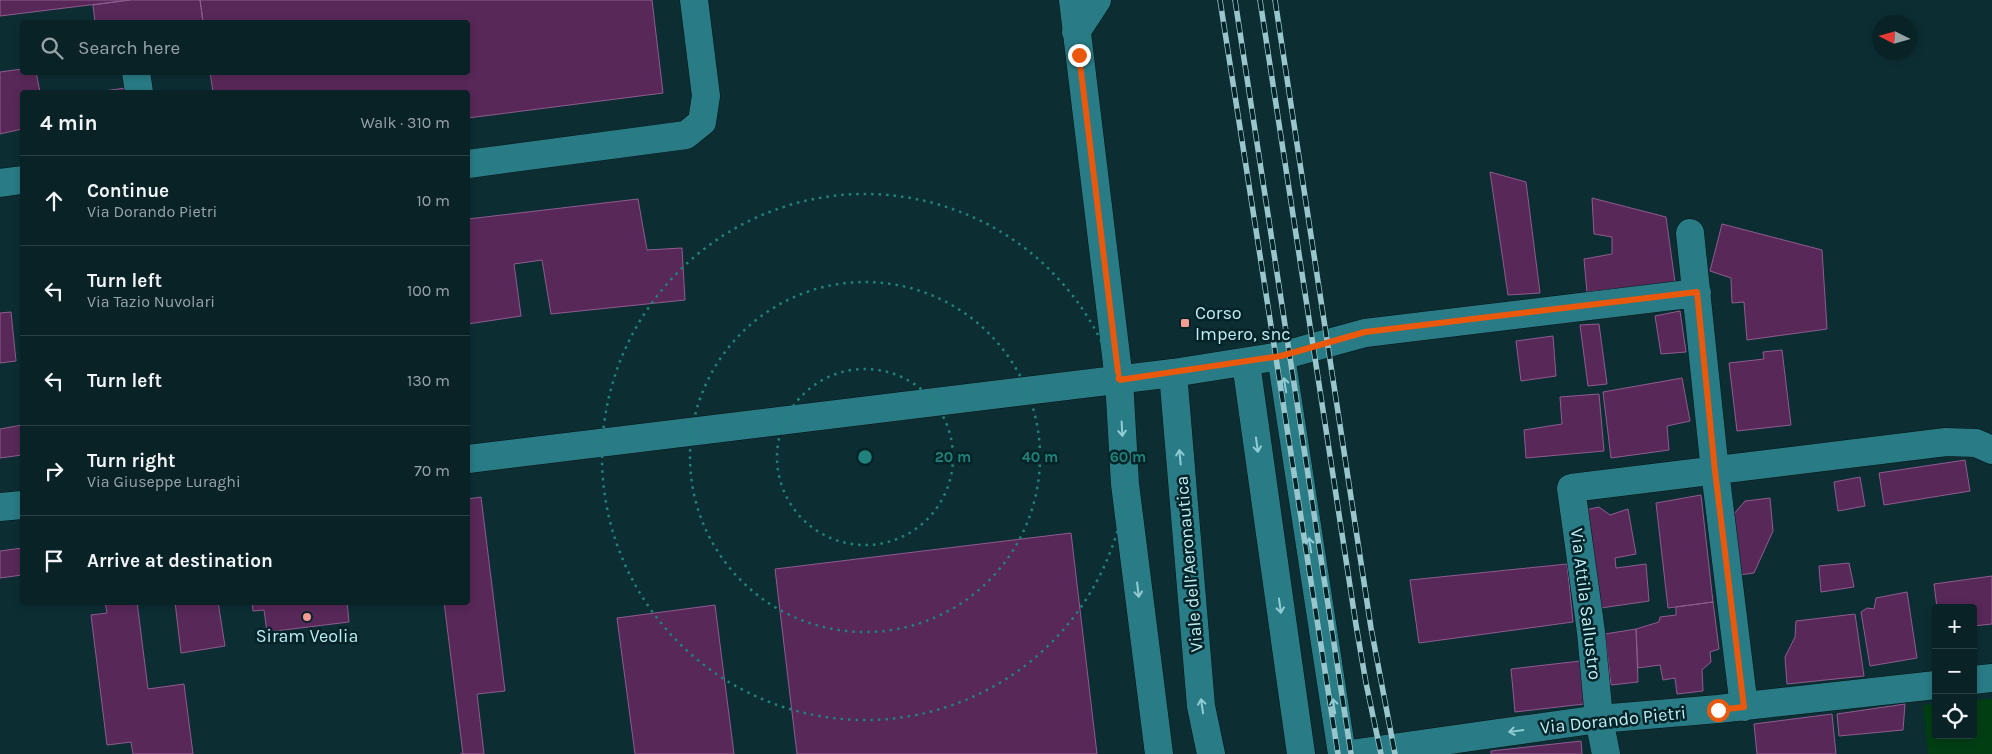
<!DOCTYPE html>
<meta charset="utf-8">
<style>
:root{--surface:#092226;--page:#122a2e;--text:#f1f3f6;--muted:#99a4a7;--line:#293f43}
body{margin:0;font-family:Karla,sans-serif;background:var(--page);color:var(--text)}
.controls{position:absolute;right:15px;bottom:15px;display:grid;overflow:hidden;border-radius:5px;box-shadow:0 2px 8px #0003}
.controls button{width:45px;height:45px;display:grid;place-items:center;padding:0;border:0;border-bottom:1px solid var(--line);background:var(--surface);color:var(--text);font:25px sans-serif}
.compass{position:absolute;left:1872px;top:15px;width:45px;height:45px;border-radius:50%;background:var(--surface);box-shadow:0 2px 8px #0003;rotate:275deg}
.stop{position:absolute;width:15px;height:15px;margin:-11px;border:4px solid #ea580c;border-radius:50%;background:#fff}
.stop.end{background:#ea580c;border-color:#fff;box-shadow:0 1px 5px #0008}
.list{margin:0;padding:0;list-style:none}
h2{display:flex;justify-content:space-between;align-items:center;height:65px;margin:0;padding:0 20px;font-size:21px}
h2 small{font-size:16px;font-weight:400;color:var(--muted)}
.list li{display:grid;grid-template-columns:32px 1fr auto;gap:15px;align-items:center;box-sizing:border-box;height:90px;padding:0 20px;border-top:1px solid var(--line)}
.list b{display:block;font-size:19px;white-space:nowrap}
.list p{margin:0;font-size:16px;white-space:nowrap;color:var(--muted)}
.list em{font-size:16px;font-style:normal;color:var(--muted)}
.icon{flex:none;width:28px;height:28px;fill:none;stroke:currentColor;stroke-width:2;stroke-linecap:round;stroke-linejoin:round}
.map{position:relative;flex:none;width:1992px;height:754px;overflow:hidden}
.search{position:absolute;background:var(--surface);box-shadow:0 2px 8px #0003;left:20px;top:20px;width:450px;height:55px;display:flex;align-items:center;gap:12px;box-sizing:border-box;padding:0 18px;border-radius:5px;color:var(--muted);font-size:19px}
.panel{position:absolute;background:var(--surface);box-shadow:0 2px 8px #0003;left:20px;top:90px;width:450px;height:515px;border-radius:5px}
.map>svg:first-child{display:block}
.green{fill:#013f13}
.building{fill:#582858;stroke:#8f5b8f}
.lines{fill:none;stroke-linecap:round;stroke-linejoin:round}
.minor-casing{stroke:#061416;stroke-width:29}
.minor{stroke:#297c86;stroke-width:28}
.rail-casing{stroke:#99c6cc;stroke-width:5.5}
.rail{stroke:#022429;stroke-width:4;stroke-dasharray:11;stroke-linecap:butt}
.oneway{stroke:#91cbd3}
.route{stroke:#ea580c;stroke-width:6}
.ring{fill:none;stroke:#20827b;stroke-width:2.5;stroke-dasharray:2.5 5}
.poi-dot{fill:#f59c92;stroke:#022429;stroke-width:2}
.labels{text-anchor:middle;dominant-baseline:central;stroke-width:5;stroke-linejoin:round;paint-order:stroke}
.poi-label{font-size:18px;fill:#beedf4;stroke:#022429;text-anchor:start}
.street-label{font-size:18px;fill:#beedf4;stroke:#022429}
.centre{fill:#20827b;stroke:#022429;stroke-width:2.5}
.ring-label{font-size:15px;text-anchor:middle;font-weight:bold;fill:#20827b;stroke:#022429;stroke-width:5;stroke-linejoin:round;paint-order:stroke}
</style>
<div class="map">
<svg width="1992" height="754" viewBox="0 0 1992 754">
<rect width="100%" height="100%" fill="#0c2e33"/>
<!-- green -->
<path class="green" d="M1992,699V754H1928L1923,705L1936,704V735H1973V700Z"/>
<!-- building -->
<path class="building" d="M0,0H130L0,16Z
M130,0H200L203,22H95L93,5Z
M200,0H652L663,93L468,118V92H213L210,72H468V22H203Z
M22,69V72H36L40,92H22V129L0,134V72Z
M126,88V92H96Z
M1490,172L1526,182L1540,293L1508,295Z
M1592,198L1666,217L1675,282L1587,292L1584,259L1612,254V237L1594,234Z
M638,199L647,250L682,248L685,300L551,314L542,260L514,264L521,316L468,324V219Z
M1722,224L1822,250L1827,329L1747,340L1744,302L1732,303L1731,278L1710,271Z
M1680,311L1686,352L1661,354L1655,316Z
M11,312L16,361L0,363V313Z
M1599,324L1607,384L1588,386L1580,325Z
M1553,336L1556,376L1521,381L1516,341Z
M1782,350L1791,425L1737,431L1729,363L1764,359L1763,352Z
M1682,378L1690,421L1667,426L1669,450L1611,458L1603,392Z
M1599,394L1604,451L1526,458L1524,430L1562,424L1560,397Z
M22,425V455L0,458V429Z
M1965,460L1970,491L1884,505L1879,473Z
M1860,477L1865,506L1838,511L1834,482Z
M1701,495L1713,602L1668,608L1656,503Z
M481,497L505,691L477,694L484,754H460H463L444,602H468V499Z
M1770,498L1773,531L1754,573L1739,575L1733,515L1745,501Z
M1599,507L1610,515L1628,509L1636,554L1615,558L1616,568L1646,564L1649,601L1594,609L1581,511Z
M1071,533L1097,754H797L775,569Z
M22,548V575L0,578V551Z
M1849,563L1854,587L1821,592L1819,566Z
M1567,564L1573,622L1419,643L1410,580Z
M1992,576V624L1973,626V608H1937L1934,584Z
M1907,592L1917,658L1870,666L1861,612L1867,608L1874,609L1876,598Z
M105,602H137L148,689L184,684L193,754H133L131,742L107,745L91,615L107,613Z
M175,602H218L225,646L181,653Z
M252,602H347L349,622L267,632L264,610L253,611Z
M1713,602L1719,649L1710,652L1711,662L1702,670L1703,691L1677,694L1675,678L1663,680L1660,665L1638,668L1636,629L1659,622L1660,617L1676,615V607Z
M715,605L734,754H635L617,618Z
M1855,614L1864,676L1787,684L1785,657L1795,637L1796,621Z
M1636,629L1638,682L1611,685L1605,634Z
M1580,661L1584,704L1515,712L1511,669Z
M1905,704L1903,730L1839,736L1837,714Z
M1832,714L1836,754H1757L1754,724Z
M1581,741L1582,754H1491V751Z"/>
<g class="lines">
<defs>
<path id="minor" d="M1073,0L1119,380L1125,484L1159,754
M1076,32L1097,0
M136,72L139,92
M468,164L686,135L702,122L706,96L694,0
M0,183L22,180
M1690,233L1715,471L1744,707
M1281,356L1342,754
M1246,363L1301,754
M1173,373L1201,706L1211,754
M468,459L1173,373L1281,356L1365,333L1697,293
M0,507L22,505
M1973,680L1992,678
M1350,754L1599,719L1718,709L1936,685
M1606,754L1599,719L1591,632L1571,488L1946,442L1976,443L1992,450"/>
</defs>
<!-- minor casing -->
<use href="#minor" class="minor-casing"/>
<!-- minor -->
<use href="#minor" class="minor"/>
<defs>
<path id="rail" d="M1220,0L1338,754
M1235,0L1351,754
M1260,0L1356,625L1366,683L1381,754
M1275,0L1371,628L1395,754"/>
</defs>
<!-- rail casing -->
<use href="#rail" class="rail-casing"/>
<!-- rail -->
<use href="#rail" class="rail"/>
</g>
<!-- one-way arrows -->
<defs><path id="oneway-shaft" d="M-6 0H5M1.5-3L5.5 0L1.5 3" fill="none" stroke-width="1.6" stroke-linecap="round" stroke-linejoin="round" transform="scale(1.25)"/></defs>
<g class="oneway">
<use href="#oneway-shaft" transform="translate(1285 385) rotate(-99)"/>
<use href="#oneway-shaft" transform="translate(1122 429) rotate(87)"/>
<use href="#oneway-shaft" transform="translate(1257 445) rotate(82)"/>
<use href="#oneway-shaft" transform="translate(1180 457) rotate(-95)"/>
<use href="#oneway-shaft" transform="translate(1310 545) rotate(-99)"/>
<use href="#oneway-shaft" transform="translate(1138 590) rotate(83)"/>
<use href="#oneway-shaft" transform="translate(1280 606) rotate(82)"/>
<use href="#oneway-shaft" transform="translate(1202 706) rotate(-98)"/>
<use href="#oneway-shaft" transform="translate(1334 706) rotate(-99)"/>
<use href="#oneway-shaft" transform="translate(1516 731) rotate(172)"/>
</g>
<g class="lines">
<!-- route -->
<path class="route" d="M1079,55L1119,380L1281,356L1365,332L1697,292L1715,471L1744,707L1718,710"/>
</g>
<!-- distance rings -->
<g class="ring">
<circle cx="865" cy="457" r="88"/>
<circle cx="865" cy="457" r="175"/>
<circle cx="865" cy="457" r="263"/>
</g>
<!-- markers -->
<g class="poi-dot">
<rect x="1180" y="318" width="10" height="10" rx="2.5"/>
<circle cx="307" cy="617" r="5"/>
</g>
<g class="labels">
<!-- poi labels -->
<g class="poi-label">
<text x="1195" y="313">Corso<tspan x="1195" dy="21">Impero, snc</tspan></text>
<text x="307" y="636" text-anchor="middle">Siram Veolia</text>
</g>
<!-- street labels -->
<g class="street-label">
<text transform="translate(1189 564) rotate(-95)">Viale dell’Aeronautica</text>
<text transform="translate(1586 604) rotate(83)">Via Attila Sallustro</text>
<text transform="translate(1613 720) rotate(-6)">Via Dorando Pietri</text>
</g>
</g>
<circle cx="865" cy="457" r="8" class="centre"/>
<g class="ring-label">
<text x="953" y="462">20 m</text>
<text x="1040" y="462">40 m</text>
<text x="1128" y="462">60 m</text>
</g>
</svg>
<div class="controls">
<button>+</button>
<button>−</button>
<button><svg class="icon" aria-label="locate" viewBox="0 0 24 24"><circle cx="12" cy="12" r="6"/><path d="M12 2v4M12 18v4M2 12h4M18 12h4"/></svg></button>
</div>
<svg class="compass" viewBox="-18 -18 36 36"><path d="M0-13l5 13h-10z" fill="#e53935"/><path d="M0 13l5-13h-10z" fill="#99a4a7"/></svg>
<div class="stop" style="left:1718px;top:710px"></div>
<div class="stop end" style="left:1079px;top:55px"></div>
<div class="search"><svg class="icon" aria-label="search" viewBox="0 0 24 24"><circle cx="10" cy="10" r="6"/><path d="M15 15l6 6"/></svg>Search here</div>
<section class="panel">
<h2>4 min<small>Walk · 310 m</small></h2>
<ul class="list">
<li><svg class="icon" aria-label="ahead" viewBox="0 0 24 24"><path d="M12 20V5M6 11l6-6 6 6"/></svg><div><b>Continue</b><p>Via Dorando Pietri</p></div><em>10 m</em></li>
<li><svg class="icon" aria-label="left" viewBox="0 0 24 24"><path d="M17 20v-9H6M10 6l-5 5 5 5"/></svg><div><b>Turn left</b><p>Via Tazio Nuvolari</p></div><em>100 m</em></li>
<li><svg class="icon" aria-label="left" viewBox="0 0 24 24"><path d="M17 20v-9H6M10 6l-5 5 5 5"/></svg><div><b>Turn left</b></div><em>130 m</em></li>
<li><svg class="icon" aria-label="right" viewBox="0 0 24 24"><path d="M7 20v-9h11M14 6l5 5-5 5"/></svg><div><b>Turn right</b><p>Via Giuseppe Luraghi</p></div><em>70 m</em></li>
<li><svg class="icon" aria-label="arrive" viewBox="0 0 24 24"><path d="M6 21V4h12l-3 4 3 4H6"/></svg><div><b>Arrive at destination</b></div></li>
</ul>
</section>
</div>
